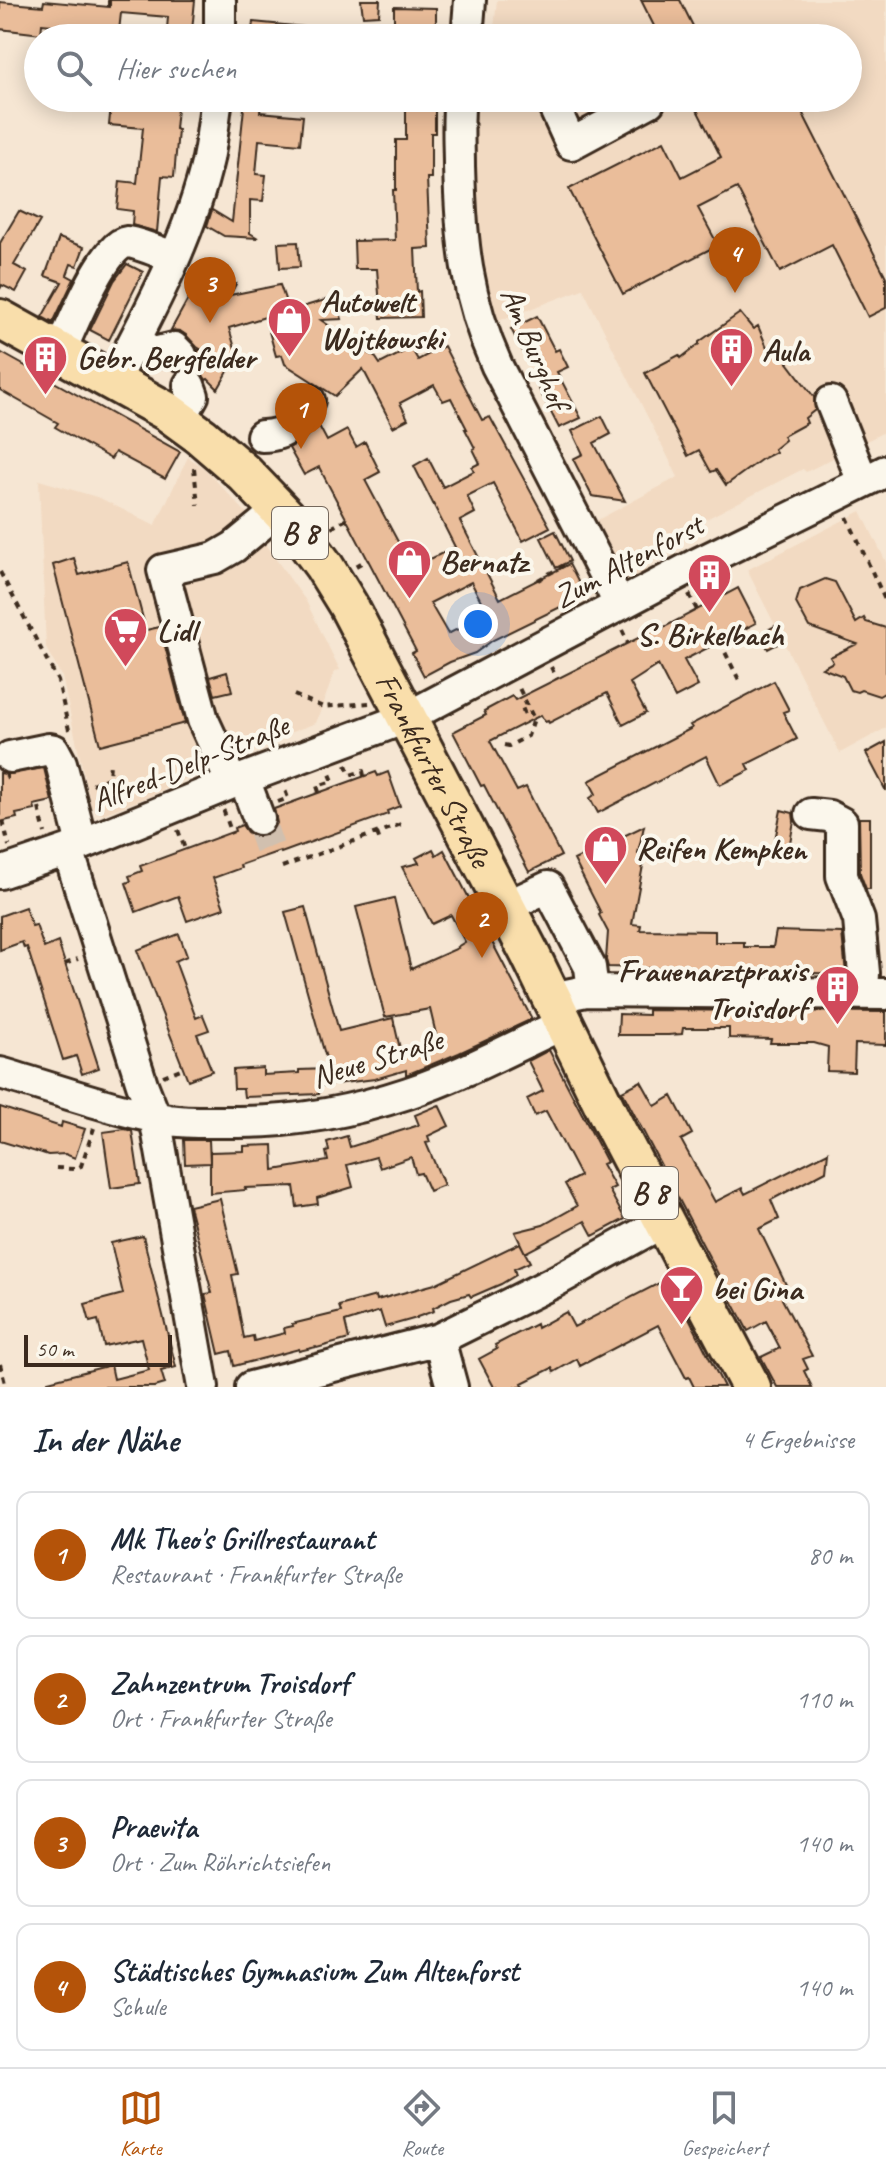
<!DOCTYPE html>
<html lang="de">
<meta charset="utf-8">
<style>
:root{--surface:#fff;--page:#f2f2f3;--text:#1f2937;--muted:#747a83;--line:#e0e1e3;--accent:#b45309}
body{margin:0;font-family:Caveat,sans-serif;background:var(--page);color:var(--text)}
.scale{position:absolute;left:24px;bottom:20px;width:148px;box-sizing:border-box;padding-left:8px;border:4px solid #3b2a1e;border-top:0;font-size:22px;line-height:28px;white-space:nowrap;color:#3b2a1e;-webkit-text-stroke:6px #fbf7ec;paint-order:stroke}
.you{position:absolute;left:478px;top:624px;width:28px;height:28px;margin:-20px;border:6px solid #fff;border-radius:50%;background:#1a73e8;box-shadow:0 0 0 12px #1a73e833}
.badge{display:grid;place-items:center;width:52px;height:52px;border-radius:50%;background:var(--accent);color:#fff;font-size:26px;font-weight:700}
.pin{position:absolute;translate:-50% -66px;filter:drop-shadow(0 2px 4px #0008)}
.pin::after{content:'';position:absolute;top:42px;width:28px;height:24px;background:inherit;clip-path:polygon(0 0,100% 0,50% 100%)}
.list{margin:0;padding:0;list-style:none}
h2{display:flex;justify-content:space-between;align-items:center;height:104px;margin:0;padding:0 32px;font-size:34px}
h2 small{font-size:26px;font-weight:400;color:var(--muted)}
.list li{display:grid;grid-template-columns:52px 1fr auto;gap:24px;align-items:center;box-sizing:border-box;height:128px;margin:0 16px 16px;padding:0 16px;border:2px solid var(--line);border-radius:16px}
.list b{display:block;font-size:30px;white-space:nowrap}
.list p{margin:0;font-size:26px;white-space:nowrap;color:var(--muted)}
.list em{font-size:26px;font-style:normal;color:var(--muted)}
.icon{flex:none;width:44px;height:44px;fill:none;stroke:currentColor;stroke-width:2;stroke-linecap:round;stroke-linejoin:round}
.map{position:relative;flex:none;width:886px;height:1387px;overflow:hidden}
.search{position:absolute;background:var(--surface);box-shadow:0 4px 20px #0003;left:24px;right:24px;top:24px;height:88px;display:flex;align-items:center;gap:20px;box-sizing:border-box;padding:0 28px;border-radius:44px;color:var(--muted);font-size:30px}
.sheet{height:680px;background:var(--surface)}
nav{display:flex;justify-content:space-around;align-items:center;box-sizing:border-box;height:112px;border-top:2px solid var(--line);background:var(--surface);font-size:22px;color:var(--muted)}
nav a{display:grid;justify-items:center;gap:4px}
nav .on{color:var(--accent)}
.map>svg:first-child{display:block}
.built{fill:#f2dac2}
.building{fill:#eabd9a;stroke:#3b2a1e;stroke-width:2;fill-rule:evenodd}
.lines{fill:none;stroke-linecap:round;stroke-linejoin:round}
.minor-tunnel{stroke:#d1c0af;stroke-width:30;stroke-dasharray:30 15;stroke-linecap:butt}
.minor-casing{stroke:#3b2a1e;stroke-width:36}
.major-casing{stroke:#3b2a1e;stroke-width:44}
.path{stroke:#3b2a1e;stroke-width:4;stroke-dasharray:6 6;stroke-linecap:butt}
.minor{stroke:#fbf7ec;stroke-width:30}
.major{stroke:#f9deab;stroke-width:38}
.labels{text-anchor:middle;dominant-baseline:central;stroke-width:8;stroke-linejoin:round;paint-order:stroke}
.shield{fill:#fbf7ec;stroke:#75685c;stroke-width:2}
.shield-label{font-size:30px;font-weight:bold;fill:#3b2a1e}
.poi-label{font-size:32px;font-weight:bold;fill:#3b2a1e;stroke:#fbf7ec;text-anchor:start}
.street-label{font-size:32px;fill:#3b2a1e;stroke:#fbf7ec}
</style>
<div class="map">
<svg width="886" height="1387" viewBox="0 0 886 1387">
<rect width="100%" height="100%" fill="#f6e6d3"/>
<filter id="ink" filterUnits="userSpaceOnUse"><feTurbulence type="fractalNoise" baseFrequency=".0125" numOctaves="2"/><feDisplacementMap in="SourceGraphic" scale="16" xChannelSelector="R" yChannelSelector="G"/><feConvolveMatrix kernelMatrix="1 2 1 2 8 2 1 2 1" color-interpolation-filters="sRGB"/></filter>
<g filter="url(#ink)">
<!-- built -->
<path class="built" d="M497,0H886V431L806,472L803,469L654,546L644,577L630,584L625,583L615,568L628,562L623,550L609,556L592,523L678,477L583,289L493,323L481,275L468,132L477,98H848V38H493Z
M188,457L204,468L254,521L267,547L306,601L340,670L335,671L316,723L238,752L150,796L103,814L91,807L62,677L46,648L39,480L100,498L155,526Z
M861,511L886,562V728L840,753L747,570Z"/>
<!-- building -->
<path class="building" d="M109,0H195L192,31L167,29L168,17L121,13L119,31L42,24L41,34L0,29V2L43,6L44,1L109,7Z
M361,0H380L379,15L363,16Z
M641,0H680L699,38H660Z
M394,7L436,8V37L394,38Z
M253,22L304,27V38H251Z
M153,98H178L175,129L178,130L174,177L162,176L157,232L132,225L133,211L117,209L120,181L137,183L143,128L109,125L111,105L152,108Z
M245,98H262L260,112L303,116L300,144L259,140L256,174L266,175L263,201L250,200V233L258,238L224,236L207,226L212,210L232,222Z
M691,98H795L886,277V308L868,317L832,245L780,272L737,188L698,208L718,245L623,294L569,189L664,141L682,177L721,157Z
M406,102H435V133H431V178H427L430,248L415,249L417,292L420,291L421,317L381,318L377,269H355L354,241L395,240L393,190H396V140H406Z
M19,211L40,221L14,265L27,272L16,292L2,285L0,289V243Z
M59,238L84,247L77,266L71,264L67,275L74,279L53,323L42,317L62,282L45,276Z
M298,242L300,267L280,268L278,243Z
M127,264L143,272L109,340L90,330L114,281Z
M236,284L230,295L280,285L289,311L335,297L342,319L321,320L376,358L380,364L411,348L418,360L444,346L482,420L490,417L550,527L523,541L493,483L467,496L475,513L460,521L500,599L569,564L585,595L493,640L475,653L450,662L424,676L412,653L416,651L319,467L304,475L289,448L304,439L318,424L327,441L347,430L356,447L365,442L380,472L365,480L412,568L455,547L414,466L428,458L443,487L474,471L472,467L480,463L473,449L475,448L465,429H467L451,398L443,401L434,385L400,403L408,419L393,427L363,369L335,396L285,364L282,355L276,356L265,317L229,328L240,365L230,368L218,389L208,379L206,380L201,372L194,368L198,360V350H202L197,347L186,335L180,331L171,330L193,290L207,289ZM471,582L488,614L448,634L430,603Z
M740,313L753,329L758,326L769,352L776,347L814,397L815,410L805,418L807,423L783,436L785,440L774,449L776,452L762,459L726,485L716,470L711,472L699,450L688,456L645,373L679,355L681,358L699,344V342Z
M537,316L555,351L559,349L568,367L557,372L581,418L559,428L539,389L548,385L533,358L528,361L511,329Z
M0,352L180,452L165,479L115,452L111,459L55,427L58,423L0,390Z
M602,416L611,434L594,443L625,501L592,496L573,459L583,454L572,431Z
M555,531L570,561L556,568L541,538Z
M74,558L79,575L128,562L146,630L160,627L185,723L100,745L53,565Z
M825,579L835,582L856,623L864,618L866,622L886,628V692L879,696L861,690L857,692L850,690L843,676L822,668L833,662L830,657L857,644L809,627L796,603L800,590Z
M738,588L756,623L684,660L698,686L675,698L658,665L630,683L646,713L623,725L607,693L549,723L548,721L545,722L541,715L490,741L517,791L526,787L561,856L529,872L484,785L481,786L453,732L486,715L484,711L512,696L515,700L656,629L657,631Z
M775,626L783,641L768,649L760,634Z
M227,672L232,691L215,695L210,677Z
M774,681L789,710L783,712L797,739L747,764L750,770L720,785L706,756L598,813L590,798L596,794L589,781L692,728L690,725Z
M886,742V791L866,753Z
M44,768L52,801L34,805L35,810L16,814L17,818L0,822V773L5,774L7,780V774Z
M376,772L378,776L388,772L400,806L387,811L388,814L281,853L280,851L240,865L241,868L213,878L224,908L187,921L178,896L136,912L126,883L131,881L129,876L142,871L140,866L235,831L234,828L242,825L247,832L255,837L266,835L273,830L277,823L274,809Z
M781,810L793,813L794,821L789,848L774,845Z
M859,818H870V889H866L860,873Z
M644,826L638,853L645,855L632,924L641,925L640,930L715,931V942H744V947H773L776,931L842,933L846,974L608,967L606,960L608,932L599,915L601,913L574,860Z
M433,849L436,855L444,850L532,1019L459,1053L406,1075V1070L375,1079L319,1086V1094L244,1097L243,1089H234L233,1070L263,1068V1075L299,1073V1070L329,1069L285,912L305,907L339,1031L393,1018L401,1053L438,1043L430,1009L385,1017L356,907L394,898L411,969L458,948L457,947L465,942L451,915L432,924L402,867L419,863L416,858Z
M25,907L32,926L36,925L44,948L58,942L99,1068L82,1074L76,1056L63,1060L27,947L24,948L22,942L0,950V916Z
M179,934L187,956L175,961L196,1018L203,1015L209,1030L197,1034L212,1071L188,1080L137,950Z
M648,1010L886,1012V1045L855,1044L854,1072L827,1071L828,1047L814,1043H770L771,1039L729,1038V1028H683L682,1034L668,1035H618L619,1014L648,1015Z
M549,1050L607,1162L602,1164L615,1187L609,1190L625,1219L593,1236L585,1221L525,1253L515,1232L543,1225L577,1206L565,1184L580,1176L546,1111L535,1116L527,1099L543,1091L528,1061Z
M641,1081L655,1106L672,1096L692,1134L681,1140L715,1202L742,1188L745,1194L828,1152L826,1171L771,1200L779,1219L759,1229L791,1295L782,1299L812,1356L803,1359L808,1369L804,1371L812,1387H777L761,1357L780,1348L766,1321L748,1331L622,1091Z
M439,1105L449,1126L428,1136L430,1142L426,1143L444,1185L429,1191L421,1173L416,1174L411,1157L380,1168L376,1157L347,1165L353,1187L317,1198L318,1204L297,1207L294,1186L245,1188L246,1190L210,1193V1152L244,1151V1146L273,1145L274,1170L328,1161L326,1152L329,1151L327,1142L347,1136L350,1147L419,1125L415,1115Z
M0,1107L61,1127L62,1122L85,1129L75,1158L65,1154L48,1155L36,1151V1152L0,1141Z
M125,1129L132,1131L140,1184L111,1188L103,1132Z
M184,1140H209L210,1163L185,1164Z
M220,1199L238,1274L232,1275L244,1338L253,1336L254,1341L285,1333L284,1328L293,1326L292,1324L341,1312L339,1306L376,1296L377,1300L435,1284L520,1243L530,1262L514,1269L516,1275L501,1284L471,1297L469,1294L451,1299L433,1308L434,1311L417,1317V1318L385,1327L380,1311L345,1322L349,1339L317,1348L316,1347L299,1351V1349L234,1366L231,1351L219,1354L205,1294L212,1293L189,1206Z
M143,1236L176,1367L161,1371L165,1384L155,1387H48V1381L111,1365L114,1379L149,1370L141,1338L104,1346L98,1320L90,1322L85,1304L123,1294L111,1243Z
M669,1278L724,1387H694L689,1377L686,1378L658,1325L580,1366L577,1359L554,1372L552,1368L522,1383L524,1387H494L479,1359L497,1349L495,1345L536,1324L537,1328L566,1312L574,1327Z"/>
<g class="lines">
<!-- minor-tunnel -->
<path class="minor-tunnel" d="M259,819L271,853"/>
<defs>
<path id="minor" d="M220,38V0
M467,38L470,0
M460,98C457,120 459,144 459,166C461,241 466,297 497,366L620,605
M550,98L571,144L649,102
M134,342L153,353L174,348L181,355
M60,352C70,331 104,244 127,242C135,242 164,254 174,257
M113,381C150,311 190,238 208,159C212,139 214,118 217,98
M831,402L863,482
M180,419L193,396L189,385
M262,436C286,436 302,421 309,400
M10,757L49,749L54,750L61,763L82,844
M244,779L259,819
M232,783L203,720L163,570L215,558L234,547L280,509
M811,814L829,816L842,823V876L859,920L864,973L863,993
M68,850L142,1084L155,1117L203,1387
M0,873L68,850L232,783L406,718L695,565L886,471
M505,907L548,887L590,967L593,991
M552,998L586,991L886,994
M0,1073C56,1089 112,1110 169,1120C189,1123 210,1122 230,1122C291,1123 351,1112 408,1093C460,1076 513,1047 563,1024
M439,1339L452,1387
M251,1387L439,1339L554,1282L665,1221"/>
<g id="major">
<path id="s1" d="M0,319L168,412L201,436L244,473L293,524L324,566L348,605L530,954L612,1122L751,1387"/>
</g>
</defs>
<!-- minor casing -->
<use href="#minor" class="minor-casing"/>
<!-- major casing -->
<use href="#major" class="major-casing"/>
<!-- path -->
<path class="path" d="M109,0V7
M194,468L198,505
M847,517L886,602
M331,528L347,519
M356,566L368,559
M0,572L58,681L69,730
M538,580L570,562
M689,594L697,610
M622,630L628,643
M720,642L741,684
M551,667L557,679
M294,695L323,707L369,703
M522,713L524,712L521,705L527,702
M504,745L509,746L528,736L534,719L518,686
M346,765L350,775L363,771L364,776
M92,784L109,778L110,763
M319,792L317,786L333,781L330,774
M278,802L288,798L285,790
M39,808L45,833
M226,811L224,812L232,834
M3,821L9,846
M178,830L185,849
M377,833L380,841
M282,867L404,823
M65,964L78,959
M163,1076L183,1068
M56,1168L75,1169L81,1166L94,1128
M0,1364L6,1387"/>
<!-- minor -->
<use href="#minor" class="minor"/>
<!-- major -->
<use href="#major" class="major"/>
</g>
</g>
<!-- icons -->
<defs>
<symbol id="shop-pin" viewBox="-11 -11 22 30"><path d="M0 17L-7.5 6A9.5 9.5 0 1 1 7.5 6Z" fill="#d1495b" stroke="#fbf7ec"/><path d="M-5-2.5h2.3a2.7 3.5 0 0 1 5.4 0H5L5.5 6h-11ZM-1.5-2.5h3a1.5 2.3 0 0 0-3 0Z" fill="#fff"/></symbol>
<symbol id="building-pin" viewBox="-11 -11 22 30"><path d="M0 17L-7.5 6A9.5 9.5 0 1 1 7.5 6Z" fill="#d1495b" stroke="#fbf7ec"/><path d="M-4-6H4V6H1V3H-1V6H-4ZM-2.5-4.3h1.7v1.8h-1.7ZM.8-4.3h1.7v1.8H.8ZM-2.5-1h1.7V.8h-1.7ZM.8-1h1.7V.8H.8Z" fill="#fff"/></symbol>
<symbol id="supermarket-pin" viewBox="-11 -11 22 30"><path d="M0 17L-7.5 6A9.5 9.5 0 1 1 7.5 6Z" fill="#d1495b" stroke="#fbf7ec"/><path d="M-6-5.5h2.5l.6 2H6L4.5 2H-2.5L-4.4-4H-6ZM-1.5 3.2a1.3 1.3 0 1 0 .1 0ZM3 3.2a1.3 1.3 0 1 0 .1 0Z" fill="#fff"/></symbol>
<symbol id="bar-pin" viewBox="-11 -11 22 30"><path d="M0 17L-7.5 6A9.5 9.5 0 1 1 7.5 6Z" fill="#d1495b" stroke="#fbf7ec"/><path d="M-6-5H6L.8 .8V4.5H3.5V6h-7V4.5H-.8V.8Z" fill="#fff"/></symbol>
</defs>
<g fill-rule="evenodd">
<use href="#shop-pin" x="264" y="294" width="51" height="69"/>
<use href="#building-pin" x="706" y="324" width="51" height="69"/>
<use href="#building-pin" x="20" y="332" width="51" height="69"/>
<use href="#shop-pin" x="384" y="536" width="51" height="69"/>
<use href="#building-pin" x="684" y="550" width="51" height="69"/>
<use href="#supermarket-pin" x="100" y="604" width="51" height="69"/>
<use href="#shop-pin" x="580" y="822" width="51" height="69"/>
<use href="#building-pin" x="812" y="962" width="51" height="69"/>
<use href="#bar-pin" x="656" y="1262" width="51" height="69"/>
</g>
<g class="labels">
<!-- shield labels -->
<g class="shield">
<rect x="272" y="507" width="56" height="52" rx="6"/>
<rect x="622" y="1167" width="56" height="52" rx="6"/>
</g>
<g class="shield-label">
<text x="300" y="533">B 8</text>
<text x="650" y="1193">B 8</text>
</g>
<!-- poi labels -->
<g class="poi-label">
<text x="321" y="301">Autowelt<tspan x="321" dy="37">Wojtkowski</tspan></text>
<text x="762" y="350">Aula</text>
<text x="77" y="357">Gebr. Bergfelder</text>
<text x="440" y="561">Bernatz</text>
<text x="157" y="630">Lidl</text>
<text x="710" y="634" text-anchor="middle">S. Birkelbach</text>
<text x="636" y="848">Reifen Kempken</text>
<text x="807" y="970" text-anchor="end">Frauenarztpraxis<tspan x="807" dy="37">Troisdorf</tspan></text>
<text x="712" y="1288">bei Gina</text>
</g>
<!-- street labels -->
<g class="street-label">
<text transform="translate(535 348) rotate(67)">Am Burghof</text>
<text transform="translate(628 561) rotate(-28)">Zum Altenforst</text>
<text transform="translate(190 763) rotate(-22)">Alfred-Delp-Straße</text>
<text stroke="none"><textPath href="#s1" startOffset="644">Frankfurter Straße</textPath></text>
<text transform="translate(377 1058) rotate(-17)">Neue Straße</text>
</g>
</g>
</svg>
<div class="scale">50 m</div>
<div class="you"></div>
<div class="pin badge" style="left:301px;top:449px">1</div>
<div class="pin badge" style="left:482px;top:958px">2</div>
<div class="pin badge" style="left:210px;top:323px">3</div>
<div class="pin badge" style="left:735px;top:293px">4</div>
<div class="search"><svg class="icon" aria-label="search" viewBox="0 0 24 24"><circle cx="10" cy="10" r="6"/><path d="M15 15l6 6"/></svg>Hier suchen</div>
</div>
<section class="sheet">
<h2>In der Nähe<small>4 Ergebnisse</small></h2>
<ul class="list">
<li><span class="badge">1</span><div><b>Mk Theo's Grillrestaurant</b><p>Restaurant · Frankfurter Straße</p></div><em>80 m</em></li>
<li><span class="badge">2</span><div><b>Zahnzentrum Troisdorf</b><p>Ort · Frankfurter Straße</p></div><em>110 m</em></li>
<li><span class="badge">3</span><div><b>Praevita</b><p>Ort · Zum Röhrichtsiefen</p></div><em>140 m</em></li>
<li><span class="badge">4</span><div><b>Städtisches Gymnasium Zum Altenforst</b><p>Schule</p></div><em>140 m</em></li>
</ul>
</section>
<nav>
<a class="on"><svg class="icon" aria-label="map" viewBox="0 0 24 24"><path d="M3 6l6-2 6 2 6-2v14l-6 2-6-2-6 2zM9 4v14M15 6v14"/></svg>Karte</a>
<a><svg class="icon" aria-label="directions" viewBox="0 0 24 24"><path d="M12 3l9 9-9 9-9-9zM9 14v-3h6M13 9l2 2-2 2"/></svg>Route</a>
<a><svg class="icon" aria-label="saved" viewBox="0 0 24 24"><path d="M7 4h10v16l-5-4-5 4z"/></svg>Gespeichert</a>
</nav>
